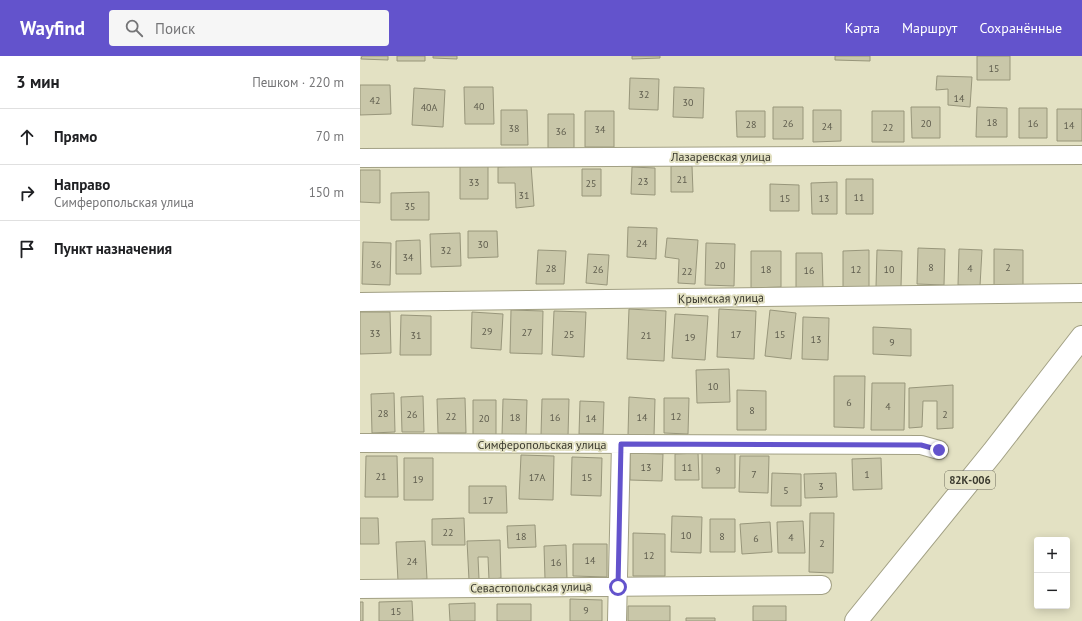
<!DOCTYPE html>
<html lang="ru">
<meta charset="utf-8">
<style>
:root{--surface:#fff;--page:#f6f6f6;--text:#202124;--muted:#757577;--line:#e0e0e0;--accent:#6353cc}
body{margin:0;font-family:"PT Sans",sans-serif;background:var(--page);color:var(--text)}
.controls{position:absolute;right:12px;bottom:12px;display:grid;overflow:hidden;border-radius:4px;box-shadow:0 2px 10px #0003}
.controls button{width:36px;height:36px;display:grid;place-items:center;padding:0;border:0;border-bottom:1px solid var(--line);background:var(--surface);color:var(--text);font:20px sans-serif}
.stop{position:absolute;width:12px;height:12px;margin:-9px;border:3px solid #6353cc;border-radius:50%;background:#fff}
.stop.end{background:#6353cc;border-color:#fff;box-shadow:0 1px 4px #0008}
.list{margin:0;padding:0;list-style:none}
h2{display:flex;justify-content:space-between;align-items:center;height:52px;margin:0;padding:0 16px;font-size:17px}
h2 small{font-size:13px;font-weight:400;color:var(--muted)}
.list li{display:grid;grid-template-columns:26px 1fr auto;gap:12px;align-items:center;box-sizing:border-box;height:56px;padding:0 16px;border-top:1px solid var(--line)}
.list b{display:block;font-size:15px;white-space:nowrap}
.list p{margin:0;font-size:13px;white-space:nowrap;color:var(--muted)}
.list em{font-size:13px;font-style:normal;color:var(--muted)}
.icon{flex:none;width:22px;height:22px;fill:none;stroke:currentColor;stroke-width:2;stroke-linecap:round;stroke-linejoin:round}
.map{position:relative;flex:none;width:722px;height:565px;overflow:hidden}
header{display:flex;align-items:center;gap:24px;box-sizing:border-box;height:56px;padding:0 20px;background:var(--accent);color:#fff}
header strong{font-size:19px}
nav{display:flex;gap:22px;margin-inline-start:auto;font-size:14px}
.search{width:280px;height:36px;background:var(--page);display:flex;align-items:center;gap:10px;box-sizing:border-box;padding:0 14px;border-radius:4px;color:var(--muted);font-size:15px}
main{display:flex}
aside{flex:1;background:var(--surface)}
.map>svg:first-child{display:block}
.building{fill:#c9c7a9;stroke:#98967b}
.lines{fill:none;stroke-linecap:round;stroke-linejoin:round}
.minor-casing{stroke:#a2a084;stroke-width:20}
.major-casing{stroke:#a2a084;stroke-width:24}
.minor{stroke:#fff;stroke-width:18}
.major{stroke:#fff;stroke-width:22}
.route{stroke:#6353cc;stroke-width:5}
.labels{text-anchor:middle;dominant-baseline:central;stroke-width:4;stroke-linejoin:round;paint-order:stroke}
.number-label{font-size:10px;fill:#5e5c4d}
.shield{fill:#e3e1c3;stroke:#6d6b5b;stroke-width:1}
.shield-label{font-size:11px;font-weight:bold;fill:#3a392e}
.street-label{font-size:12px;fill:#3a392e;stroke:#e3e1c3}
</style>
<header>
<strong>Wayfind</strong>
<div class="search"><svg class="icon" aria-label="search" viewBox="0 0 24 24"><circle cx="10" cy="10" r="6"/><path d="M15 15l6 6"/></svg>Поиск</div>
<nav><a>Карта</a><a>Маршрут</a><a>Сохранённые</a></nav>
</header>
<main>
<aside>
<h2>3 мин<small>Пешком · 220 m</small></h2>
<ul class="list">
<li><svg class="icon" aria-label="ahead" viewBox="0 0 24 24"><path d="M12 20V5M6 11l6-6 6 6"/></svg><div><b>Прямо</b></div><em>70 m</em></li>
<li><svg class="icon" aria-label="right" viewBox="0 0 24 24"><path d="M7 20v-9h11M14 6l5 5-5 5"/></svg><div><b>Направо</b><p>Симферопольская улица</p></div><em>150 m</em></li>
<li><svg class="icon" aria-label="arrive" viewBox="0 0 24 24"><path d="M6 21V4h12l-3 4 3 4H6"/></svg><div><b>Пункт назначения</b></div></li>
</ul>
</aside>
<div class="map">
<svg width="722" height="565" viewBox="0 0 722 565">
<rect width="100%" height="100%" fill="#e3e1c3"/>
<!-- building -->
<path class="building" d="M2,0H28V4L1,3Z
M37,0H65V5H37Z
M73,0H97V3L73,2Z
M272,0H300V2L272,3Z
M475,0H510V5L475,4Z
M617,0H650V24H617Z
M577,20L612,21L610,51L588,49V33L576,34Z
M270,22L299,23L298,54L269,53Z
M0,29H30L31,58L0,59Z
M104,31H133L134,68H105Z
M314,31L344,32L343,62L313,61Z
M54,32L85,34L83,71L52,69Z
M413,51H443V83H413Z
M551,51H580V82H552Z
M617,51L647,52V81H616Z
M659,52H687V82H659Z
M697,53H722V85H697Z
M141,54H167L168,89H141Z
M453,54H481V85L453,86Z
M225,55H254V91H225Z
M376,55H405V81H377Z
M512,55H544V86H512Z
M188,58H214V92H188Z
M100,109L128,110V143H100Z
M171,109L174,150L156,152L155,127H138V111Z
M311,110H332L333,136H311Z
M272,111L295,112V139L271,138Z
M222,113H241V140H222Z
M0,114H20V147L0,146Z
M486,123H513V158H486Z
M477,126V158H452L451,127Z
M410,128L439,129V155H410Z
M69,136V164H31V137Z
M268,171L297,172L296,203L267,201Z
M108,175H137L138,201L108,202Z
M100,177L101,210L71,211L70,178Z
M307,182L338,184L335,228L318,227L319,203L305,201Z
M60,184L61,218H36V185Z
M3,186L31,187L30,229L2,228Z
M346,187L375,188L374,230L345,229Z
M558,192L585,193L584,229L557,228Z
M599,193L622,194L620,230L598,229Z
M634,193L663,194V229H634Z
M178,194L206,195L204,228H176Z
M509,194V232H483V195Z
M517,194L542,195L541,231H516Z
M391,195H421V231L391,232Z
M436,197H462L463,232H436Z
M228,198L249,199L247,229L226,227Z
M269,253L306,255L304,305L267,303Z
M359,253L396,255L394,303L357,301Z
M151,254L183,255L182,298L150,297Z
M410,254L436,257L431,303L405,300Z
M194,255L226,256L224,301L192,299Z
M0,256H30L31,297L0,298Z
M112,256L143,258L141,294L111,292Z
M315,258L348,260L345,304L312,302Z
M41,259L71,260V299H40Z
M443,261L469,262L468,304L442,303Z
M513,271L551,273V300L513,298Z
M369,313L370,346L337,347L336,314Z
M474,320H505L504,372L474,371Z
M512,327H545L544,374H511Z
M593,329V372L577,373V345H563L562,371L549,372V332Z
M377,334L406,335V374H377Z
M34,337L35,376L12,377L11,338Z
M63,340L64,376H42L41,341Z
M269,341L295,343L294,380L268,379Z
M105,342L106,377H78L77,343Z
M304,342H329L328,378L304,377Z
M143,343L167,344L166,380L142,379Z
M182,343H209L208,380L181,379Z
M113,344H136V379H113Z
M220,345L244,346L243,378H219Z
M270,397L303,398L302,425L270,424Z
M338,397L339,424H315V398Z
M342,397H375V432H342Z
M161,399L194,400L193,444L159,443Z
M6,400H37L38,441H5Z
M380,400H409L408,437L379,436Z
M212,401L242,402L241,440L211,439Z
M44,402H73V444H44Z
M521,402L522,433L493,434L492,403Z
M412,417L441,418V450H411Z
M476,417L477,441L445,442L444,418Z
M109,430H146L147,457H109Z
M450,457H474L473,517L449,516Z
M312,460L342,461L341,497L311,496Z
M0,462H18L19,488H0Z
M104,462L105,489H72V463Z
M350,463H375V496H350Z
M443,465L445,497H418L417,466Z
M410,466L412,496L382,498L380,468Z
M175,469L176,491L148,492L147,470Z
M273,477L305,478V520H273Z
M140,484L141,522L129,524L128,501H118L119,523L109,524L107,485Z
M65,485L67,523L38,525L36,486Z
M213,488H247V521L213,520Z
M206,489L207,523H185L184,490Z
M210,543L242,544V565H210Z
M52,545L53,565H19V546Z
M0,546H3V565H0Z
M115,547V565H90L89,548Z
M137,548H171V565H137Z
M268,550H310V565H268Z
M393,550H426V565H393Z
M326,562H355V565H326Z"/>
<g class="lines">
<defs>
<path id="minor" d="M0,102L722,99
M0,246L722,237
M0,387L561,389L579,394
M0,533L462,529
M257,565L261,388"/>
<path id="major" d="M496,565L633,396L722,281"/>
</defs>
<!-- minor casing -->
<use href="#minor" class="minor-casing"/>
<!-- major casing -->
<use href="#major" class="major-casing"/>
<!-- minor -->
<use href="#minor" class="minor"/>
<!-- major -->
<use href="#major" class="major"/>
</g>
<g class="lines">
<!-- route -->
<path class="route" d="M258,531L261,388L561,389L579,394"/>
</g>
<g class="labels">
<!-- number labels -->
<g class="number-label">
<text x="634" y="12">15</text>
<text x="284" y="38">32</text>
<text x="599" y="42">14</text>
<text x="15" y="44">42</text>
<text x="328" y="46">30</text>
<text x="119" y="50">40</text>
<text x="69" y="51">40А</text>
<text x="632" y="66">18</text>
<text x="428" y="67">26</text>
<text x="566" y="67">20</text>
<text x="673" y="67">16</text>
<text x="391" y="68">28</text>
<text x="709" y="69">14</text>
<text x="467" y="70">24</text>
<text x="528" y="71">22</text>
<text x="154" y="72">38</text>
<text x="240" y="73">34</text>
<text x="201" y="75">36</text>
<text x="322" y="123">21</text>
<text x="283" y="125">23</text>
<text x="114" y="126">33</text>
<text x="231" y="127">25</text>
<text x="164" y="139">31</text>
<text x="499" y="141">11</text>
<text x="425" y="142">15</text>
<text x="464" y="142">13</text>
<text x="50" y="150">35</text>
<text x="282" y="187">24</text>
<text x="123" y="188">30</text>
<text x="86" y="194">32</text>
<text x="48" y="201">34</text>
<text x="16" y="208">36</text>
<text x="360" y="209">20</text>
<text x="571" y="211">8</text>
<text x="648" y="211">2</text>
<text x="191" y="212">28</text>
<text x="610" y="212">4</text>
<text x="238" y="213">26</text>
<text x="406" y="213">18</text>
<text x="496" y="213">12</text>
<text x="529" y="213">10</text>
<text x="449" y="214">16</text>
<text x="327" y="215">22</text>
<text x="127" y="275">29</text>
<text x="167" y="276">27</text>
<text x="15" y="277">33</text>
<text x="209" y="278">25</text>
<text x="376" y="278">17</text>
<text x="420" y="278">15</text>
<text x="56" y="279">31</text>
<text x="286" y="279">21</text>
<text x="330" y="281">19</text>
<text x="456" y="283">13</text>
<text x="532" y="286">9</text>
<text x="353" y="330">10</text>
<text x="489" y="346">6</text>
<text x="528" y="350">4</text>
<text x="392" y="354">8</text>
<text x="23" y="357">28</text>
<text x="52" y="358">26</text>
<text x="585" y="358">2</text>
<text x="91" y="360">22</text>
<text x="316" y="360">12</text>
<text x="155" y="361">18</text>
<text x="195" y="361">16</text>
<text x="282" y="361">14</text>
<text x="124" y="362">20</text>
<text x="231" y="362">14</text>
<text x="286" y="411">13</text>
<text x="327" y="411">11</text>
<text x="358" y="414">9</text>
<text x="394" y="418">7</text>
<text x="507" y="418">1</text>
<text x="21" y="420">21</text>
<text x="177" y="421">17А</text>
<text x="227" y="421">15</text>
<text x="58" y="423">19</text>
<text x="461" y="430">3</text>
<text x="426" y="434">5</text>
<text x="128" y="444">17</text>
<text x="88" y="476">22</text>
<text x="326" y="479">10</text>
<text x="161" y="480">18</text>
<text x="362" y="480">8</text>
<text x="431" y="481">4</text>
<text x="396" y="482">6</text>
<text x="462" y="487">2</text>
<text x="289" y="499">12</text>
<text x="230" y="504">14</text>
<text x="52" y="505">24</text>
<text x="196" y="506">16</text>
<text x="226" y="554">9</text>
<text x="36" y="555">15</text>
</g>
<!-- shield labels -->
<rect class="shield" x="585" y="415" width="50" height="18" rx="3"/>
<g class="shield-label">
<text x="610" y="424">82К-006</text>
</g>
<!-- street labels -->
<g class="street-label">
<text x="361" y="100">Лазаревская улица</text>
<text transform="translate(361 242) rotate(-1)">Крымская улица</text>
<text x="182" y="388">Симферопольская улица</text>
<text transform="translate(171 531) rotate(-1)">Севастопольская улица</text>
</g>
</g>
</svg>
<div class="controls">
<button>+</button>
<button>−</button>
</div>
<div class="stop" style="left:258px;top:531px"></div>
<div class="stop end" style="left:579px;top:394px"></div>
</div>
</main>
